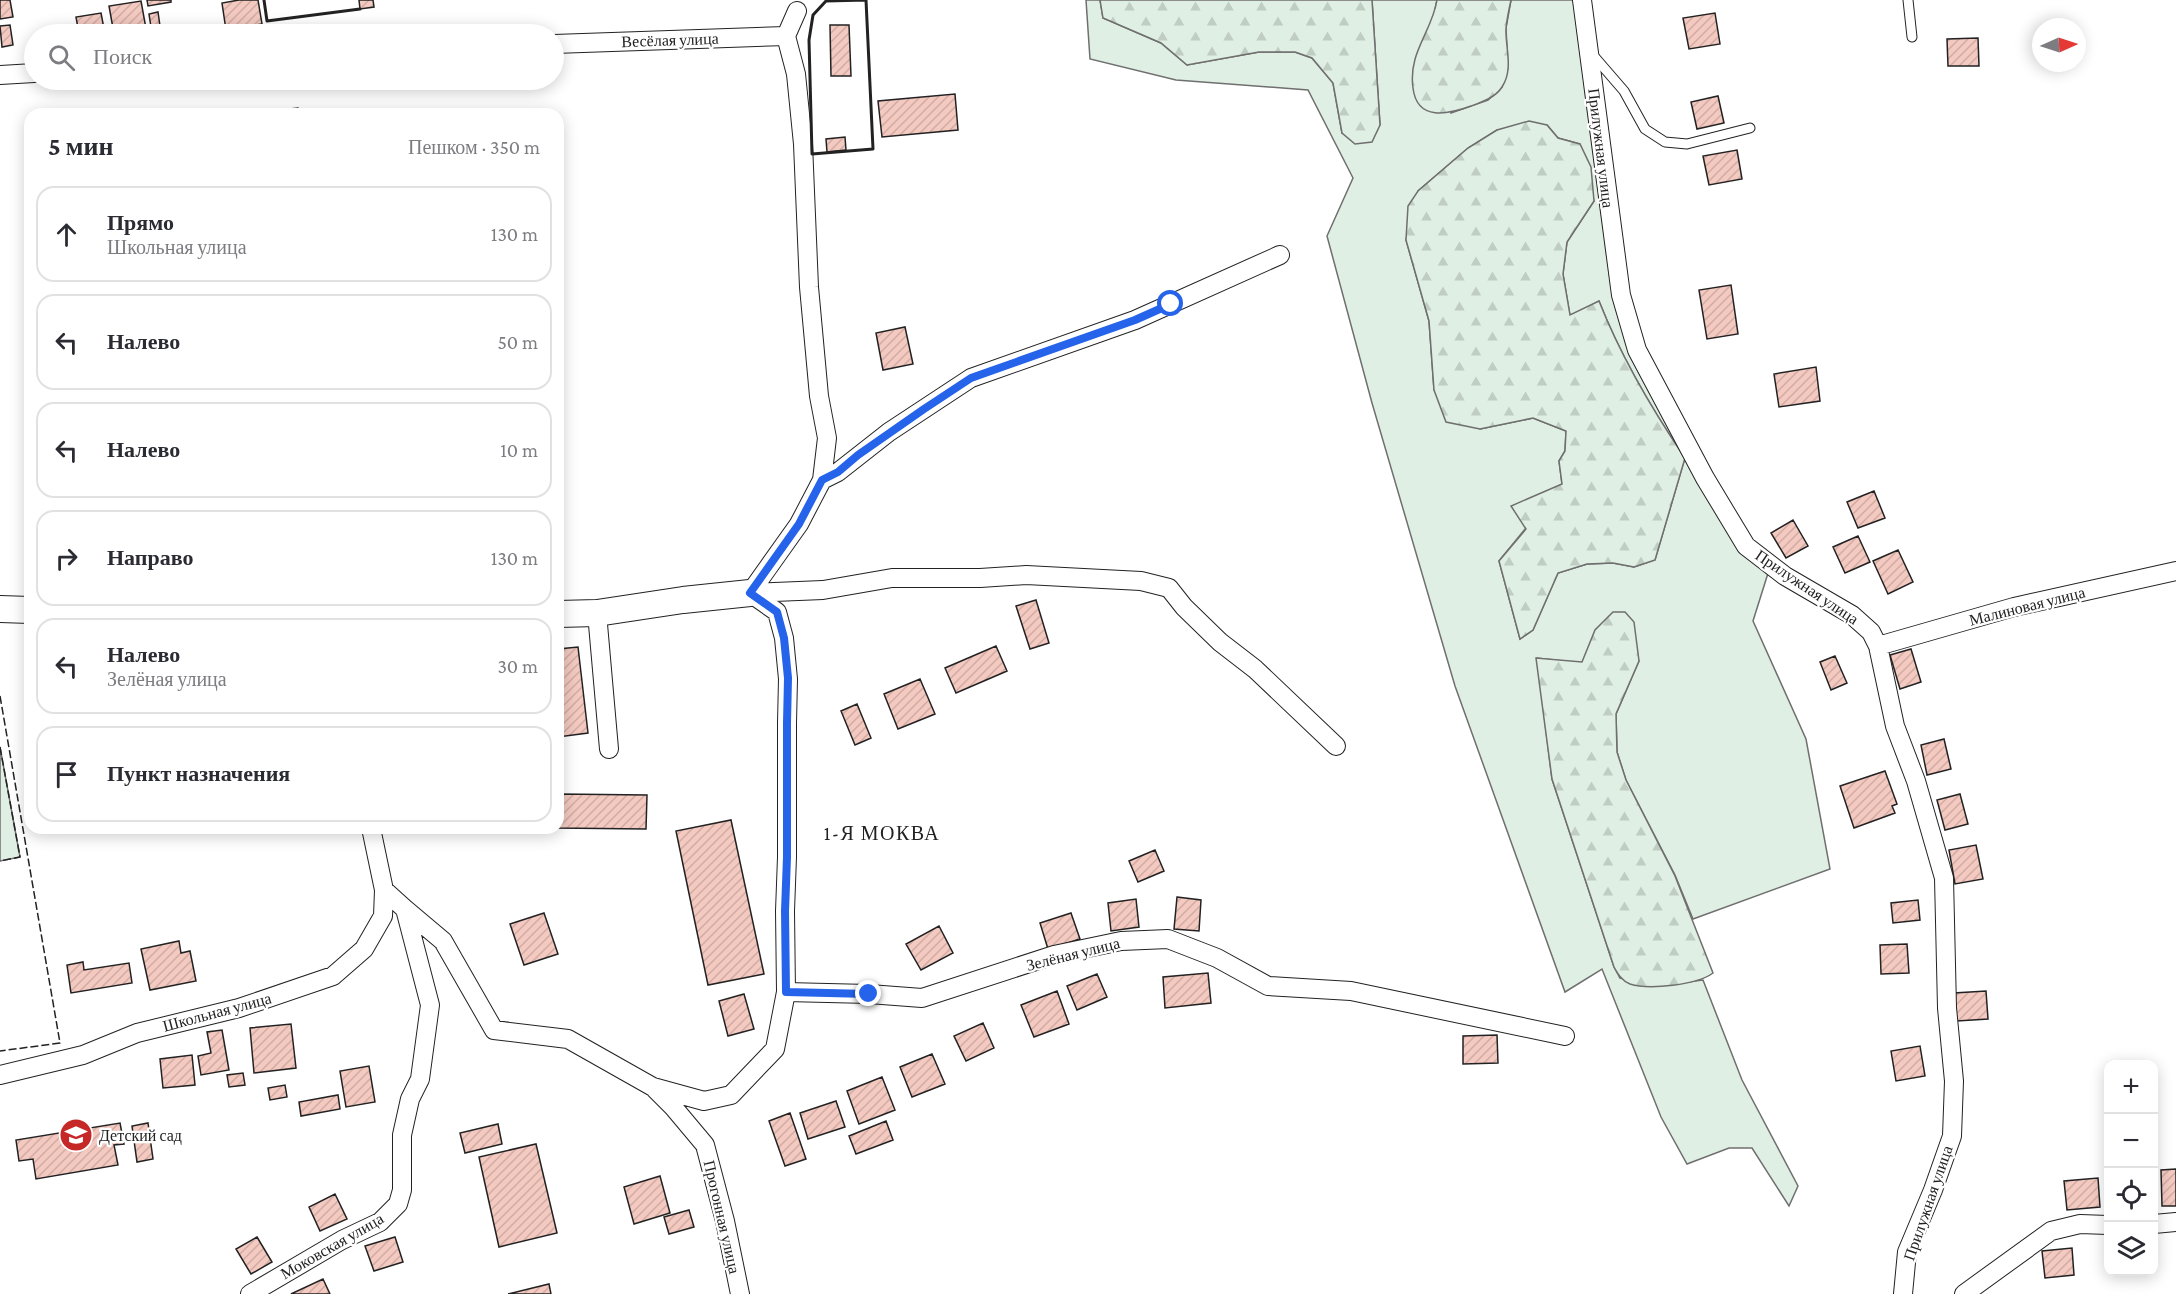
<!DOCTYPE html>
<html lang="ru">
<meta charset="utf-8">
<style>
:root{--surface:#fff;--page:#f7f7f7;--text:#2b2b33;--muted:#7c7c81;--line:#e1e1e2}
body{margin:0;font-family:"Crimson Pro",serif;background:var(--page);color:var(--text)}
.controls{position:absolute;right:18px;bottom:18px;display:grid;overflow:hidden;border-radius:12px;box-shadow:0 3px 15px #0003}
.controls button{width:54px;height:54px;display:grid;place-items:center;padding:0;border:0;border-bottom:2px solid var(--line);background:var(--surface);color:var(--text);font:30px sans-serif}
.compass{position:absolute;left:2032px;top:18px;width:54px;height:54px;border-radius:50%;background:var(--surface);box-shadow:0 3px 15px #0003;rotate:87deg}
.stop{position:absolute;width:18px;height:18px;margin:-14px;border:4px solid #2563eb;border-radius:50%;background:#fff}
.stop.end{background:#2563eb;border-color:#fff;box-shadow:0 2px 6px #0008}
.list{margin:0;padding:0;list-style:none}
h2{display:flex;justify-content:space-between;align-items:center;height:78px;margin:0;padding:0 24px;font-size:26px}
h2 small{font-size:20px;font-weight:400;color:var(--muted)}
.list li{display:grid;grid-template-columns:39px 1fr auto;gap:18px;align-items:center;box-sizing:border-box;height:96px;margin:0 12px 12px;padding:0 12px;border:2px solid var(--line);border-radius:18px}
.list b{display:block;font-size:22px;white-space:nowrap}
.list p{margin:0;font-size:20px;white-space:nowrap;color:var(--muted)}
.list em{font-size:20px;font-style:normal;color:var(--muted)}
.icon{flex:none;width:33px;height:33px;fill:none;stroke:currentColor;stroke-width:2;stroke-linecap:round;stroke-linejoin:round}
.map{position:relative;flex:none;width:2176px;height:1294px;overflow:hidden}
.search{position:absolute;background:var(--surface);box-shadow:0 3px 15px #0003;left:24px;top:24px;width:540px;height:66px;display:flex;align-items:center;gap:15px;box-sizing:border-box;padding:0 21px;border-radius:33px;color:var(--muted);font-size:22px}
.panel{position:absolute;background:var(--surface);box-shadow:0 3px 15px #0003;left:24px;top:108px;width:540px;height:726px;border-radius:18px}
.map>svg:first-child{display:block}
.green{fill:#e0efe3;stroke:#6f6f6f;stroke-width:1.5;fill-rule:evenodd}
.forest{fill:url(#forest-firs);stroke:#6f6f6f;stroke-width:1.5}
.building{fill:url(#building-hatch);stroke:#222;stroke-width:1.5}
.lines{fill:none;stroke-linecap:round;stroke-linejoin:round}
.lane-casing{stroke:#222;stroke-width:11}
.street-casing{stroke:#222;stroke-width:20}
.secondary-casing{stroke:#222;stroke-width:28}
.lane{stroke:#fff;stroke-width:9}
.street{stroke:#fff;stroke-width:18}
.secondary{stroke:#fff;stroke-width:26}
.fence{stroke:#222;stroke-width:1.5;stroke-dasharray:8 3;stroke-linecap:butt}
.wall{stroke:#222;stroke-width:3}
.route{stroke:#2563eb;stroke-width:8}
.labels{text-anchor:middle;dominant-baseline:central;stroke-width:4.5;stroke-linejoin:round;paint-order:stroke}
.street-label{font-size:16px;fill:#222;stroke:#fff}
.poi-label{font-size:16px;fill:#222;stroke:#fff;text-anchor:start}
.quarter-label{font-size:20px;letter-spacing:1.5px;fill:#222;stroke:#fff}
</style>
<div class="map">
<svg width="2176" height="1294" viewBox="0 0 2176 1294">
<defs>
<pattern id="forest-firs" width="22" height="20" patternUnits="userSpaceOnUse" patternTransform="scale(1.5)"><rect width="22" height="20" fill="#e0efe3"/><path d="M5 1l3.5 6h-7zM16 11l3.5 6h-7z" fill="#c0cdc2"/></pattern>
<pattern id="building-hatch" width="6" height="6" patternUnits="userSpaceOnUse" patternTransform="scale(1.5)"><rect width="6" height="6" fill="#f3c9c0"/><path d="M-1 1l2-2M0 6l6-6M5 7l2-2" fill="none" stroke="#d0aca5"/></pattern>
</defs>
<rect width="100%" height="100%" fill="#fff"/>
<!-- green -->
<path class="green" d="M1086,0H1100L1103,18L1161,43L1187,65L1259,52H1295L1312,58L1333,83L1342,133L1380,125L1372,0H1437L1435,9L1451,113L1488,100L1502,87L1508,68L1506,28L1511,0H1578L1634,351L1769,570L1753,621L1806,739L1830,869L1693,919L1675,875L1626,780L1617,752L1616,714L1639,661L1596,630L1582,663L1537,658L1552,779L1614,967L1620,978L1655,986L1703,980L1742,1080L1798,1186L1789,1206L1752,1148H1729L1687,1164L1661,1117L1602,969L1565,992L1455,686L1372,403L1327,236L1353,178L1308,90L1176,80L1090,59ZM1547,125L1558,138L1580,144L1594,201L1567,242L1563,274L1570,316L1599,301C1621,357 1651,408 1685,458L1655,560L1634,567L1613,563L1587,564L1558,573L1533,630L1520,639L1499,561L1562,484L1559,461L1565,451L1566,431L1533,418L1480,429L1434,390L1429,321L1406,240L1418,191L1468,148L1497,130Z
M0,747L20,857L0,861Z"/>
<!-- forest -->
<path class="forest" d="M1100,0H1372L1380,125L1372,142L1355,144L1342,133L1333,83L1312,58L1295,52H1259L1187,65L1161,43L1103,18Z
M1437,0H1511C1509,9 1507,18 1506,28C1505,47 1514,69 1502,87C1496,97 1482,102 1471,106C1449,114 1417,122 1413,88C1408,52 1432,32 1437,0Z
M1529,121L1547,125L1558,138L1580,144L1591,167L1594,201L1567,242L1563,274L1570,315L1599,301C1621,357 1651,408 1685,458L1655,560L1634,567L1613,563L1587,564L1558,573L1533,630L1520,639L1499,561L1526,529L1511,506L1562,484L1559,461L1565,451L1566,431L1533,418L1480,429L1446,422L1434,390L1429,321L1406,240L1408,206L1418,191L1468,148L1497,130Z
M1613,612H1625L1634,622L1639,661L1616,714L1617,752L1626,780L1675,876L1713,973C1697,985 1649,990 1630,984C1622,981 1618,974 1614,967L1552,779L1536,658L1582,662L1595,630Z"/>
<!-- building -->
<path class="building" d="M0,0H10L13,17L0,19Z
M147,0H171V2L148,6Z
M239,0H258L262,24L226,30L222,3Z
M359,0H373L374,7L360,9Z
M141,1L147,34H114L109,6Z
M158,12L160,26L151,27L149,14Z
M101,13L105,34H79L76,17Z
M1715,13L1720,44L1689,49L1683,18Z
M10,25L13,45L2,47L0,26Z
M830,25H849L851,76H831Z
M1978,38L1979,66H1948L1947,39Z
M955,94L958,130L882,137L878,101Z
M1718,96L1724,123L1697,129L1691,102Z
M298,108L299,114H272V111Z
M845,137L846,150L827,152L826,139Z
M1737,150L1742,179L1709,185L1703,156Z
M1731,285L1738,334L1707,339L1699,290Z
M905,327L913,364L883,370L876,333Z
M1816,367L1820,401L1779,407L1774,374Z
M1874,491L1885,518L1858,528L1847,502Z
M1793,520L1808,546L1786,558L1771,533Z
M1858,536L1870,562L1845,573L1833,547Z
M1898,550L1913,582L1888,594L1873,561Z
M1036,600L1049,643L1030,649L1016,606Z
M996,646L1007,671L956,693L945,668Z
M578,647L588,733L558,737V649Z
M1911,649L1921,682L1900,689L1890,655Z
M1835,656L1847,683L1831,690L1820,662Z
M920,679L935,714L898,729L884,694Z
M857,704L871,738L855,745L841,711Z
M1944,739L1951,769L1927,775L1921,745Z
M1885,771L1897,804L1892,806L1895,813L1854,828L1840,786Z
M558,794L647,795L646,829L555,828H558Z
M1960,794L1968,824L1945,830L1937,800Z
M731,820L764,974L708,985L676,831Z
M1976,845L1983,879L1955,884L1949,850Z
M1155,850L1164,871L1138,882L1129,861Z
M1177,897L1201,900L1199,931L1174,929Z
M1136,899L1139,927L1111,931L1108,903Z
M1918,900L1920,920L1893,923L1891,903Z
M544,913L558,954L524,965L510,924Z
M1071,913L1080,939L1048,949L1040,923Z
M939,926L953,953L921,970L906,944Z
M179,941L181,953L190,951L196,981L150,990L141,949Z
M1907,944L1909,973L1881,974L1880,945Z
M83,962L84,970L129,963L132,983L71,993L67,965Z
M1208,973L1211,1003L1165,1008L1163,977Z
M1097,974L1107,997L1077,1010L1067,986Z
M1057,991L1069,1024L1034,1037L1021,1005Z
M1986,991L1988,1019L1957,1021L1954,993Z
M744,994L754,1029L728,1036L719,1001Z
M983,1023L994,1048L966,1061L954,1036Z
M291,1024L296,1068L254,1073L250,1028Z
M222,1030L229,1070L201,1075L198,1056L211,1053L207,1032Z
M1497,1035L1498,1063L1463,1064V1036Z
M1920,1046L1925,1076L1896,1081L1891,1051Z
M932,1054L945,1084L912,1097L900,1067Z
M192,1055L195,1085L163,1088L160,1059Z
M369,1066L375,1102L346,1107L340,1071Z
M243,1073L245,1085L229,1087L227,1075Z
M882,1077L895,1110L859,1124L847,1091Z
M285,1085L287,1097L270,1100L268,1088Z
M338,1095L340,1109L301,1116L299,1102Z
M836,1101L845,1127L808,1139L800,1113Z
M790,1113L806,1159L785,1166L769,1121Z
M886,1121L893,1140L856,1154L849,1136Z
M120,1123L124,1144L114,1145L118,1165L36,1179L33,1159L19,1161L16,1140Z
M148,1123L153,1159L137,1162L132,1126Z
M498,1124L502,1144L465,1153L460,1133Z
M536,1144L557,1233L499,1247L479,1157Z
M2176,1169V1206H2162L2161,1170Z
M660,1176L670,1213L634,1224L624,1187Z
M2098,1178L2100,1207L2067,1210L2064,1181Z
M335,1194L347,1219L320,1231L309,1207Z
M689,1210L694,1227L669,1234L664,1217Z
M257,1237L272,1262L251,1274L236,1249Z
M395,1237L403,1262L374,1271L365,1246Z
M2072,1248L2074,1275L2045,1278L2042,1251Z
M323,1279L330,1294H291Z
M549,1284L551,1294H508Z"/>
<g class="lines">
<defs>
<path id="lane" d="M1908,0L1912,37
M1592,54L1624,91L1645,129L1665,142L1687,144L1750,128"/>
<path id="street" d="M1582,0L1621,295L1637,350L1705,478L1746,546L1785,576L1852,615L1871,632L1878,646L1895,726L1916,781L1944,878L1947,1008L1954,1081L1952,1136L1933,1190L1907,1252L1903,1294
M797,11L786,36L796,74L803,144L809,287L819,396L827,438L822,480L799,524L750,593L823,590L892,578H980L1026,575L1141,581L1169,588L1184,607L1220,642L1255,669L1336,746
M554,44L786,36
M0,75L34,73
M822,480L838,472L889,432L971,378L1135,320L1280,255
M597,613L609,749
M1878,646L2014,607L2176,571
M405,909L443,941L494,1030L568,1039L653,1087L704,1101L731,1095L775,1049L786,992L785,911L787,857V723L788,679L784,638L777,612L750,593
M786,992L869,994L922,998L1054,955L1121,941L1168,939L1217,958L1268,986L1351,991L1565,1036
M0,1075L83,1055L137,1033L239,1008L333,976L364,949L383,916L384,890
M655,1089L674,1108L705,1145L725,1221L740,1294
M2154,1224L2176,1222
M250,1294L342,1240L380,1222L398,1204L402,1190V1135L410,1099L420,1079L430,1005L405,909L384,890L371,828
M1964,1294L2051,1231L2080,1224L2108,1225"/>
<path id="secondary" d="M0,609L30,610
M558,614L597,613L683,600L750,593"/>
</defs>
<!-- lane casing -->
<use href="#lane" class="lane-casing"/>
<!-- street casing -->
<use href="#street" class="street-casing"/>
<!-- secondary casing -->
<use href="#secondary" class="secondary-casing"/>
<!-- lane -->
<use href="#lane" class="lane"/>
<!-- street -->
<use href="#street" class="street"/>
<!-- secondary -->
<use href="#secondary" class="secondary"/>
<!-- fence -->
<path class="fence" d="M0,696L60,1043L0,1051
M0,747L20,857L0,861"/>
<!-- wall -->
<path class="wall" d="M264,0L267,21L360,9
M866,0L873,149L812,154L809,40L813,15L826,1Z"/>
</g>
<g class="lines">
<!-- route -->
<path class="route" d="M869,994L786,992L785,911L787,857V723L788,678L784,638L777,612L750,593L799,524L822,480L838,472L858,455L924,409L971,378L1135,320L1171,304"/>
</g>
<!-- icons -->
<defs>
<symbol id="school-disc" viewBox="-11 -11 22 22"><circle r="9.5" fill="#c62828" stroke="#fff"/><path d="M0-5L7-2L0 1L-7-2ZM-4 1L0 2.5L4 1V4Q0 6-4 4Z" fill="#fff"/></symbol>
</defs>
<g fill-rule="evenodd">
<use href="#school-disc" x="57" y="1116" width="38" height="38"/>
</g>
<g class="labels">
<!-- street labels -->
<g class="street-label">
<text transform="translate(670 40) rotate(-2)">Весёлая улица</text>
<text transform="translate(1601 148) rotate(83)">Прилужная улица</text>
<text transform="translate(1807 587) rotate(34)">Прилужная улица</text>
<text transform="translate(2027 606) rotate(-14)">Малиновая улица</text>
<text transform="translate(1073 954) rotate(-14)">Зелёная улица</text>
<text transform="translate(217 1012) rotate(-15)">Школьная улица</text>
<text transform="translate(1928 1203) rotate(-71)">Прилужная улица</text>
<text transform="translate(722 1217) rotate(77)">Прогонная улица</text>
<text transform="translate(332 1246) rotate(-30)">Моковская улица</text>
</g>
<!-- poi labels -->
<g class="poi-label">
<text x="99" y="1135">Детский сад</text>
</g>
<!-- quarter labels -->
<g class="quarter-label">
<text x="882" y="833">1-Я МОКВА</text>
</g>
</g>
</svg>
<div class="controls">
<button>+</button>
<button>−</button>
<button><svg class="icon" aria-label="locate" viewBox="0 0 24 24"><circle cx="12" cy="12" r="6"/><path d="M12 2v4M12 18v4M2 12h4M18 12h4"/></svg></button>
<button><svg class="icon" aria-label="layers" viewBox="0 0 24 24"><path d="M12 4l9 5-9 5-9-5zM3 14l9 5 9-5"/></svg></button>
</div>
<svg class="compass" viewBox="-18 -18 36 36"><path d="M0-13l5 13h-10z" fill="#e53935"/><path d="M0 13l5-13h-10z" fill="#7c7c81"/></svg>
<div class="stop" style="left:1171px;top:304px"></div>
<div class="stop end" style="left:869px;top:994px"></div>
<div class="search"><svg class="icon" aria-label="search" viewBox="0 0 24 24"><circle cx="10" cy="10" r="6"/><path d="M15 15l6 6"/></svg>Поиск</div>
<section class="panel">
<h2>5 мин<small>Пешком · 350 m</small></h2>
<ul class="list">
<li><svg class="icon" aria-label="ahead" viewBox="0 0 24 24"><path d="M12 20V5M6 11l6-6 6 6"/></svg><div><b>Прямо</b><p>Школьная улица</p></div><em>130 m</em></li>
<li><svg class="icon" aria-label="left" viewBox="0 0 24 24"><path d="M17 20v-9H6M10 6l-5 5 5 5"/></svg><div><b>Налево</b></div><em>50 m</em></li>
<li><svg class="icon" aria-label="left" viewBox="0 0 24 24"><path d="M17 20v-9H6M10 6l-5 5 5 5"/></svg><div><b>Налево</b></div><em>10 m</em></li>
<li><svg class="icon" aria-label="right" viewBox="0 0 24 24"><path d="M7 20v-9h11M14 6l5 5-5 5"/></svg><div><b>Направо</b></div><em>130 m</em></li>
<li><svg class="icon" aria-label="left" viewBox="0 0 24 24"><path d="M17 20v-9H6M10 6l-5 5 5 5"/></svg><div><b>Налево</b><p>Зелёная улица</p></div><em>30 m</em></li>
<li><svg class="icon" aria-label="arrive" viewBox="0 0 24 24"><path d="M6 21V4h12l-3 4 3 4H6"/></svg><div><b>Пункт назначения</b></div></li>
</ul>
</section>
</div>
